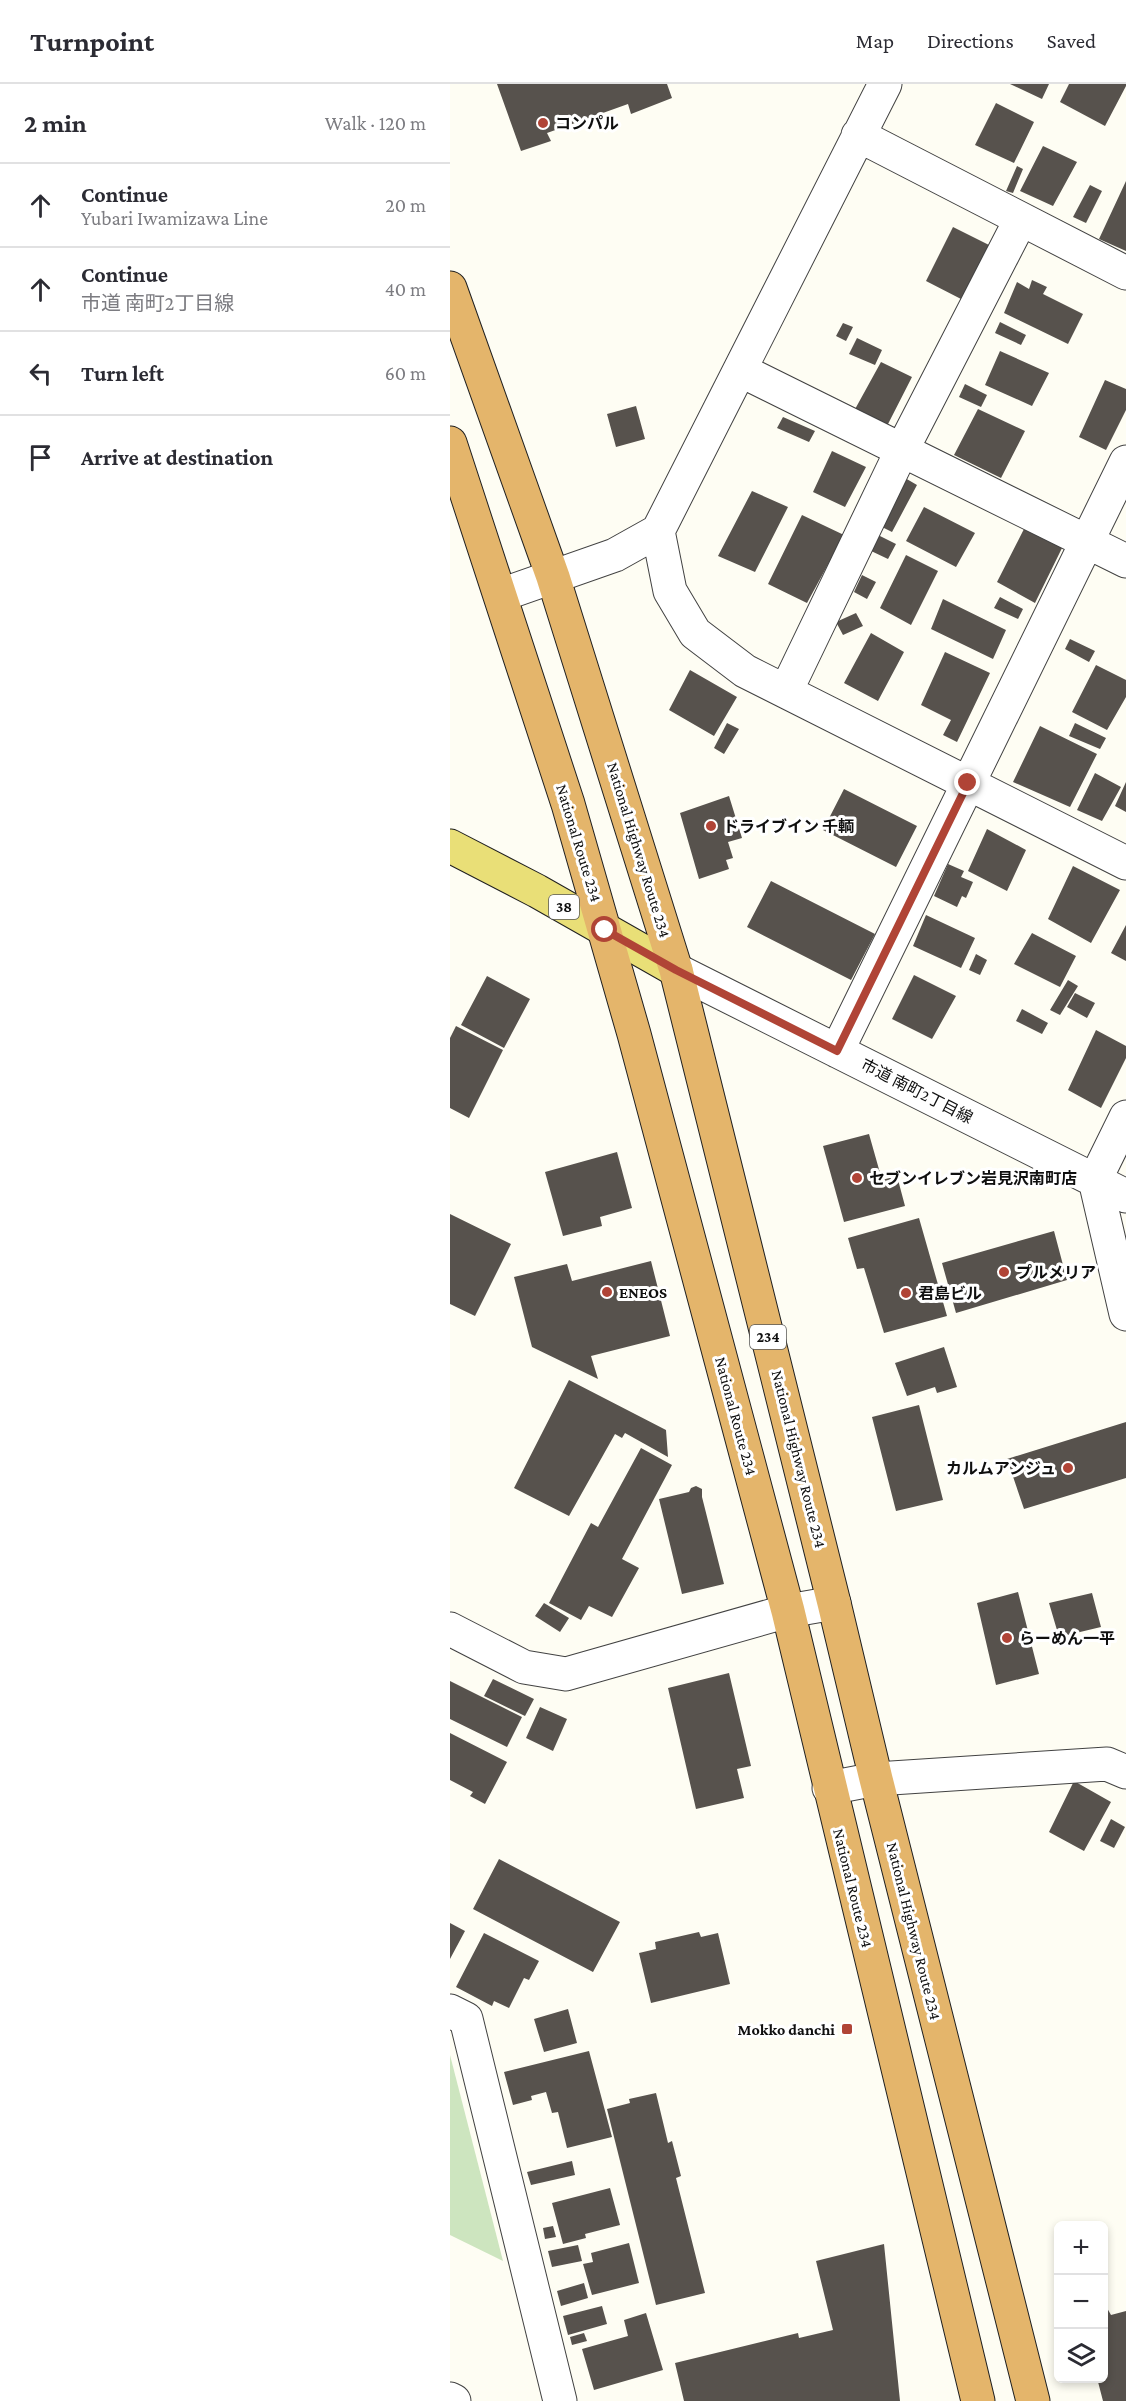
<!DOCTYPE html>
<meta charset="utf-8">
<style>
:root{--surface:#fff;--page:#f2f2f3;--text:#2b2b33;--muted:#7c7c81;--line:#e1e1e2}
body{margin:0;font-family:"Crimson Pro","Noto Sans JP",serif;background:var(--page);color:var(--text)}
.controls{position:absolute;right:18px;bottom:18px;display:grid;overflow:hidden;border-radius:9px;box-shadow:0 3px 9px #0003}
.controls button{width:54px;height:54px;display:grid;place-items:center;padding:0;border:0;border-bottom:2px solid var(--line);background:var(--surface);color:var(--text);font:30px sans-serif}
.stop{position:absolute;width:18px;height:18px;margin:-14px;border:4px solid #b04436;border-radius:50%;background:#fff}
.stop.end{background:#b04436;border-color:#fff;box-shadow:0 2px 6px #0008}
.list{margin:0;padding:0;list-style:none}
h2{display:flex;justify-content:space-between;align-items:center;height:78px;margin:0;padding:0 24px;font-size:26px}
h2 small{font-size:20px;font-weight:400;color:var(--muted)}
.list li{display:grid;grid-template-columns:39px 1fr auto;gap:18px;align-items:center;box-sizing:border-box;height:84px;padding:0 24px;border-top:2px solid var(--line)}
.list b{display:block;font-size:22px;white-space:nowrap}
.list p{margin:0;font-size:20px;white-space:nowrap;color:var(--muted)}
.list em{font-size:20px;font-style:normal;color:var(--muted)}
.icon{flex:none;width:33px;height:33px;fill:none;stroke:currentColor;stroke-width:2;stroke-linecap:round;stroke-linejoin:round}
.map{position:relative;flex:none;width:676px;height:2317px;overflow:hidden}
header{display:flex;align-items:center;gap:36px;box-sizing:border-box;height:84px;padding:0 30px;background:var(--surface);border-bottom:2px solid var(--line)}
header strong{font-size:28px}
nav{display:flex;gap:33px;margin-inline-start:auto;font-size:21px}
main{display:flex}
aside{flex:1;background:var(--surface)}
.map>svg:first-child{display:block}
.green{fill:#cde5bf}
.building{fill:#57524d}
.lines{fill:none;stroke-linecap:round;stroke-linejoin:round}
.minor-casing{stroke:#424242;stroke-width:35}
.major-casing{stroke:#202020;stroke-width:35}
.highway-casing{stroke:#202020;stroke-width:35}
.minor{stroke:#fff;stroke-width:33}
.major{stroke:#e9df77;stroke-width:33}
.highway{stroke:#e4b56b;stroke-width:33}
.route{stroke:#b04436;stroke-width:8}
.poi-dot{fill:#b04436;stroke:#fff;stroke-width:2}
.labels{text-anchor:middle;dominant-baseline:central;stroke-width:6;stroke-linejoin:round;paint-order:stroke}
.shield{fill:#fff;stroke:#575757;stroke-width:1.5}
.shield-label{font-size:15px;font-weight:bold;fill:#0f0f0f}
.poi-label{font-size:16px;font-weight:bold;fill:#0f0f0f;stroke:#fff;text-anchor:start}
.street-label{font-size:16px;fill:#0f0f0f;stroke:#fff}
</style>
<header>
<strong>Turnpoint</strong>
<nav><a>Map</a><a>Directions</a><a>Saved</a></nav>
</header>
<main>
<aside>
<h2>2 min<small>Walk · 120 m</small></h2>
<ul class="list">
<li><svg class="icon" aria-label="ahead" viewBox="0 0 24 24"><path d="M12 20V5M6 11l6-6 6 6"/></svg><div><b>Continue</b><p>Yubari Iwamizawa Line</p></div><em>20 m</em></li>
<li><svg class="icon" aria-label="ahead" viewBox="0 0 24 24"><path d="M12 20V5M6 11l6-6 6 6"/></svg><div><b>Continue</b><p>市道 南町2丁目線</p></div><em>40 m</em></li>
<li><svg class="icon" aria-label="left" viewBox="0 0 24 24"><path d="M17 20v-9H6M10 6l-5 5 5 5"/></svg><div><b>Turn left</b></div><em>60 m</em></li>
<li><svg class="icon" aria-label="arrive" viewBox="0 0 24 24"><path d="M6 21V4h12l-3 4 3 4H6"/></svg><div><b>Arrive at destination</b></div></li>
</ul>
</aside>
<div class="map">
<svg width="676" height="2317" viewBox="0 0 676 2317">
<rect width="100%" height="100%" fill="#fefdf3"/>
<!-- green -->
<path class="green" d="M0,1971L53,2177L0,2151Z"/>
<!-- building -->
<path class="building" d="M47,0H217L222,14L181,30L178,20L97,49L101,57L71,67Z
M560,0H599L592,15Z
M619,0H676V2L655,42L610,18Z
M546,19L584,38L564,79L525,61Z
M593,62L627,78L603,122L570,107Z
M567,82L573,85L563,109L556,107Z
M676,97V167L649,155Z
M640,101L652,107L636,139L623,133Z
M503,143L539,161L511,215L476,197Z
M582,196L597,203L593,210L633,230L618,260L554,229L567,198L579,205Z
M550,238L576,251L571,261L545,249Z
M393,239L403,243L396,257L386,252Z
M407,254L432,266L425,281L399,270Z
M550,267L599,289L582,322L535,301Z
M431,278L462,293L437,342L404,327Z
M655,296L676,305V326L656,366L629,353Z
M515,300L537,311L531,323L509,313Z
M186,322L195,355L166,363L157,330Z
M528,325L575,347L551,394L504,371Z
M333,333L365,347L359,358L327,344Z
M382,367L416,383L395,423L363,408Z
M455,394L467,401L442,448L430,442Z
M302,407L338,423L305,488L268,472Z
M474,423L525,449L506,483L456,457Z
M352,431L394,451L357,519L318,500Z
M575,443L613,462L585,519L547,498Z
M426,450L446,460L438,475L419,466Z
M456,471L488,487L461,541L430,524Z
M412,491L426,498L417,515L404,508Z
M550,513L573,525L568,535L544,524Z
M493,515L556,546L543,575L481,545Z
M406,529L413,542L393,551L386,538Z
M421,549L454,568L428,617L394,599Z
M620,555L645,567L639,578L615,565Z
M495,568L540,589L507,658L493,651L501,636L471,621Z
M646,581L676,596V613L657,646L622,628Z
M240,586L287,613L264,652L219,626Z
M277,639L289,645L274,670L264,664Z
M625,639L656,654L650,665L619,652Z
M590,642L647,670L620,723L563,698Z
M645,689L671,703L652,737L627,726Z
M676,698V728L665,722Z
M394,705L467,742L446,783L373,746Z
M279,712L292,754L278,758L283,774L276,776L279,785L249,795L230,729Z
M537,745L576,766L557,807L518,787Z
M498,780L514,787L511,793L523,798L516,814L512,812L507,823L484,812Z
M623,782L670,806L641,859L598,835Z
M321,797L425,850L401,896L297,843Z
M476,831L525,854L511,884L463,862Z
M676,841V877L661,869Z
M582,849L626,872L610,903L564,880Z
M526,870L537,876L530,891L519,886Z
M464,891L506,912L482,955L442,935Z
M37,892L80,915L54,964L11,941Z
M618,896L628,902L610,931L600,926Z
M625,909L645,919L637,934L617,923Z
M572,925L598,939L592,950L566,937Z
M6,942L53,966L19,1034L0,1024V954Z
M646,946L676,962V974L651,1024L618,1006Z
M419,1050L432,1096L447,1092L455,1122L394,1138L373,1062Z
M167,1068L182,1124L150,1133L152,1142L113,1152L95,1088Z
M0,1130L61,1160L25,1232L0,1220Z
M469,1134L497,1232L434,1249L414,1184L407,1185L398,1154Z
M604,1147L617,1196L506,1229L492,1179Z
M201,1177L220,1252L141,1272L148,1295L82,1263L64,1193L117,1180L122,1197Z
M494,1263L507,1303L487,1309L485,1303L457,1312L445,1279Z
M119,1296L216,1346L218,1373L175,1349L172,1354L165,1350L119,1432L64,1404Z
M469,1321L493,1416L446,1427L422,1333Z
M676,1338V1394L574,1425L557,1375Z
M191,1364L222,1381L172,1475L189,1484L162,1533L139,1522L131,1536L99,1519L141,1439L148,1443Z
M246,1402L252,1405V1413L274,1500L232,1510L209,1415L239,1408L241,1404Z
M568,1508L589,1590L546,1601L527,1519Z
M642,1509L651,1543L609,1553L599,1519Z
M94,1519L119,1534L110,1548L85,1532Z
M279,1589L301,1682L287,1685L294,1714L246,1725L218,1604Z
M43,1595L84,1615L75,1632L34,1612Z
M0,1597L72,1633L57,1663L0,1635Z
M90,1623L117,1635L103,1667L76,1654Z
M0,1649L57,1678L35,1720L20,1712L23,1708L0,1696Z
M624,1697L661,1718L634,1767L599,1748Z
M661,1735L675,1743L664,1764L650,1757Z
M49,1775L170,1838L143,1888L23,1825Z
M0,1839L15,1847L0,1875Z
M249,1848L251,1853L268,1849L280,1900L201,1919L189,1869L206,1865L205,1858Z
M34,1849L89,1877L79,1896L74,1894L59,1924L44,1917L42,1922L6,1903Z
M118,1925L127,1959L94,1968L84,1935Z
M139,1967L162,2053L117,2064L108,2028L102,2029L96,2008L81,2012L82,2016L63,2021L54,1988Z
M206,2009L218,2059L222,2057L231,2092L226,2094L255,2209L206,2221L157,2025L180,2019L179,2015Z
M122,2077L125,2091L81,2101L77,2088Z
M160,2104L170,2141L135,2150L136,2154L113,2160L102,2119Z
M103,2142L106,2153L95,2155L93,2144Z
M179,2159L189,2199L142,2211L133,2180L143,2178L141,2169Z
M434,2160L450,2317H234L225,2279L348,2249L349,2254L383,2246L366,2177Z
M128,2161L132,2177L102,2183L98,2167Z
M134,2199L138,2214L111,2222L107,2207Z
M152,2222L157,2240L118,2251L113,2232Z
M654,2223L657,2224L661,2231L676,2227V2317H653L647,2294H654Z
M196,2229L213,2286L144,2306L132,2265L178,2252L174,2236Z
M134,2249L137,2257L122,2261L120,2253Z"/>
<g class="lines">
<defs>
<path id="minor" d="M408,51L676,189
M290,286L676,477
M208,447L220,507L245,549L295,587L676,779
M51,511L165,471L208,447L435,0
M336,607L452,366L571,135
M226,886L676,1112
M387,967L676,378
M676,1033L645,1096L676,1230
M0,1545L74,1583L116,1590L338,1527L384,1519
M379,1704L426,1695L657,1680L676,1688
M0,1927L16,1935L110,2317
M0,2315L4,2317"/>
<path id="major" d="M0,762L87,807L226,886"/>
<path id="highway" d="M0,204L103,493L226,886L384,1519L426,1695L583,2317
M0,359L118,720L184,950L338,1527L528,2317"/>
</defs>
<!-- minor casing -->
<use href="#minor" class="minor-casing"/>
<!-- major casing -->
<use href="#major" class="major-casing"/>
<!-- highway casing -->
<use href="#highway" class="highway-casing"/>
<!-- minor -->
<use href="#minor" class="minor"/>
<!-- major -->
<use href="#major" class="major"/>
<!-- highway -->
<use href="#highway" class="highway"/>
</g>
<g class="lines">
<!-- route -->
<path class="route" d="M155,846L226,886L387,967L518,699"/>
</g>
<!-- markers -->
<g class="poi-dot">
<circle cx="93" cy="39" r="6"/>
<circle cx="261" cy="742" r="6"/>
<circle cx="407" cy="1094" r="6"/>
<circle cx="554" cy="1188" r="6"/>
<circle cx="157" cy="1208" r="6"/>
<circle cx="456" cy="1209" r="6"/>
<circle cx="618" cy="1384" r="6"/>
<circle cx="557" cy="1554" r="6"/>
<rect x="391" y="1939" width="12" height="12" rx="3"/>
</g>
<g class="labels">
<!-- shield labels -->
<g class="shield">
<rect x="99" y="811" width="30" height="24" rx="4.5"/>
<rect x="300" y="1241" width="36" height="24" rx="4.5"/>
</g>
<g class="shield-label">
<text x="114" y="823">38</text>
<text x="318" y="1253">234</text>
</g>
<!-- poi labels -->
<g class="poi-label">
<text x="105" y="39">コンパル</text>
<text x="273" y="742">ドライブイン 千輌</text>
<text x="419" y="1094">セブンイレブン岩見沢南町店</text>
<text x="566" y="1188">プルメリア</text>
<text x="169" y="1208">ENEOS</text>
<text x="468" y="1209">君島ビル</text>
<text x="606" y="1384" text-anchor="end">カルムアンジュ</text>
<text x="569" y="1554">らーめん一平</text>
<text x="385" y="1945" text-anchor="end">Mokko danchi</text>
</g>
<!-- street labels -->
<g class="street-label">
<text transform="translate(129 759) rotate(73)">National Route 234</text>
<text transform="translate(189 766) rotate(73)">National Highway Route 234</text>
<text transform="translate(467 1007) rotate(27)">市道 南町2丁目線</text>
<text transform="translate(286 1332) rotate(75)">National Route 234</text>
<text transform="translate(349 1375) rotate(76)">National Highway Route 234</text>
<text transform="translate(403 1804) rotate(76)">National Route 234</text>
<text transform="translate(464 1847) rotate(76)">National Highway Route 234</text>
</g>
</g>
</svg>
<div class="controls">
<button>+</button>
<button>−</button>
<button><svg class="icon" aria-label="layers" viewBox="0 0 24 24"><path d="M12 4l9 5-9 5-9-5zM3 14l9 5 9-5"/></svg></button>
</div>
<div class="stop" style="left:155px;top:846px"></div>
<div class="stop end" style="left:518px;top:699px"></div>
</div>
</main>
